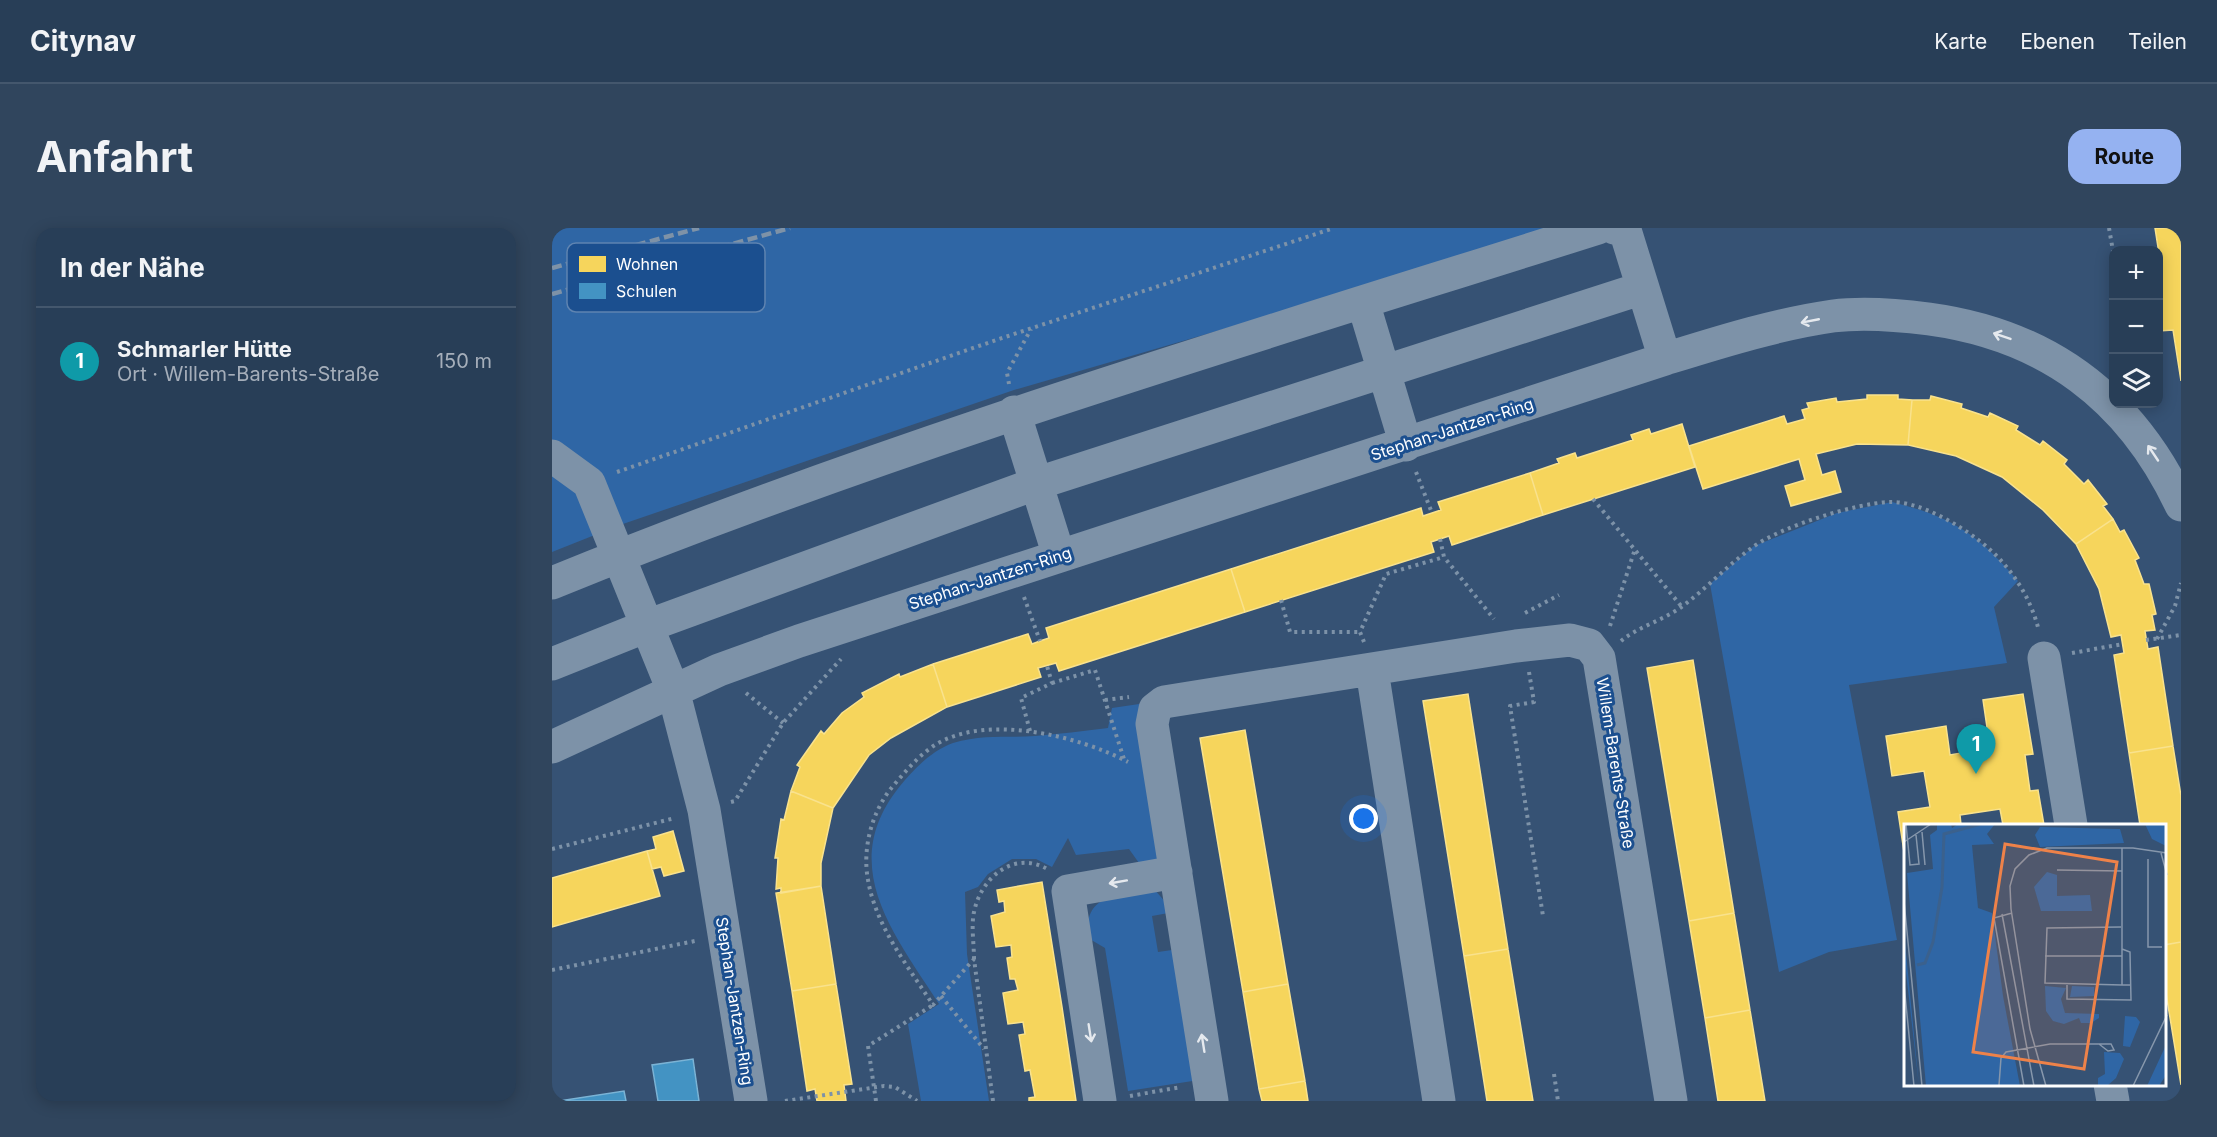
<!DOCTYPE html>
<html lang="de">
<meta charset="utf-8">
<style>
:root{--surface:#283e57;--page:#30455d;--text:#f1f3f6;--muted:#a5aeba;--line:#44576d;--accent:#95b2f1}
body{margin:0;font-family:Inter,sans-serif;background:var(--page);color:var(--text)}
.controls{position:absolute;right:18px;top:18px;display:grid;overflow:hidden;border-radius:12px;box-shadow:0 3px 15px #0003}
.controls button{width:54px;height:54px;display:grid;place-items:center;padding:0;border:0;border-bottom:2px solid var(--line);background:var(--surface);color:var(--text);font:30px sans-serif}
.you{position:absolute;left:812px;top:591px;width:21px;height:21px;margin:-15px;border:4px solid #fff;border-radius:50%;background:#1a73e8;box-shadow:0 0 0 9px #1a73e833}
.badge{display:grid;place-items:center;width:39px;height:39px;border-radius:50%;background:var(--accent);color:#fff;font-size:20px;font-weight:700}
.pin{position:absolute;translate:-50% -50px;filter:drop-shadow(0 2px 3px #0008)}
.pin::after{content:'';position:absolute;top:32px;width:21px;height:18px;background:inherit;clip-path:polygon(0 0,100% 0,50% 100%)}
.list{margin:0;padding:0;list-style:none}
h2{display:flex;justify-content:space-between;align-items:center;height:78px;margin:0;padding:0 24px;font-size:26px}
h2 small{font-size:20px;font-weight:400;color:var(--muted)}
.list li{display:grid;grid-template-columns:39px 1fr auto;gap:18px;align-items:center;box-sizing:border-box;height:108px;padding:0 24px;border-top:2px solid var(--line)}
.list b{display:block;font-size:22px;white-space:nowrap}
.list p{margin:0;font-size:20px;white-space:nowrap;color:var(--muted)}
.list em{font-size:20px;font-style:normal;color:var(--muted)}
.icon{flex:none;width:33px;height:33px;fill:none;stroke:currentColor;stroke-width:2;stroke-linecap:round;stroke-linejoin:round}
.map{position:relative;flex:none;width:1629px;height:873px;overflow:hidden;border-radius:18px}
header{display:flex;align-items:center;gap:36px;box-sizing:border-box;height:84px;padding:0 30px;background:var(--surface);border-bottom:2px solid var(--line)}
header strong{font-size:28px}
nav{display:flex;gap:33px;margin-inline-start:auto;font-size:21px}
.intro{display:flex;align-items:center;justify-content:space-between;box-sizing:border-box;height:144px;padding:0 36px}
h1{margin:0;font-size:42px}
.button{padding:15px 27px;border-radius:18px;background:var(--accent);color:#111;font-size:21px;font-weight:700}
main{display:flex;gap:36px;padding:0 36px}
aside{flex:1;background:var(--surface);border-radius:18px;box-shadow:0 3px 15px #0003}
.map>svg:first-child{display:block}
.green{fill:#2f66a5}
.homes{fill:#f6d55c;stroke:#f9e28d;stroke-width:1.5}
.schools{fill:#4393c3;stroke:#7bb3d5;stroke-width:1.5}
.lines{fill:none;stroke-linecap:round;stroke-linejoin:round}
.path{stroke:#7d92a8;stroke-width:4;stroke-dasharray:3 4.5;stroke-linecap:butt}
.minor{stroke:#7d92a8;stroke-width:33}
.rail{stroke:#7e92a7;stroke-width:4.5;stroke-dasharray:10 4.5;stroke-linecap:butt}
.oneway{stroke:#e5e9ee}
.labels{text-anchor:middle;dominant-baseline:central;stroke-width:6;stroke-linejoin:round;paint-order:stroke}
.street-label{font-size:16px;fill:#fff;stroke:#1b4f8f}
.inset-river{fill:none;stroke:#3b618d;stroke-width:3}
.inset-road{fill:none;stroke:#8697ac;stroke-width:1.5}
.view{fill:#ee8249;fill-opacity:0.15;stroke:#ee8249;stroke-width:3}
.inset-edge{fill:none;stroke:#fff;stroke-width:3}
.key{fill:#1b4f8f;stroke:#5f84b1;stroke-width:1.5}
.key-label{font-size:16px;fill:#fff}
</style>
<header>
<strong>Citynav</strong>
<nav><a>Karte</a><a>Ebenen</a><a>Teilen</a></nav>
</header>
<div class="intro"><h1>Anfahrt</h1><a class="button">Route</a></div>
<main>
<aside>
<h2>In der Nähe<small></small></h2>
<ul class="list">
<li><span class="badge" style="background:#0f9aa8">1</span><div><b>Schmarler Hütte</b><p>Ort · Willem-Barents-Straße</p></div><em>150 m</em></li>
</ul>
</aside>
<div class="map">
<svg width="1629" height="873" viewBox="0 0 1629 873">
<rect width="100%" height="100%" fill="#365274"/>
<!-- green -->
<path class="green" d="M0,0H1020L462,162L68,297L0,324Z
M1340,274C1400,289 1425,305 1466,353L1442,379L1455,435L1297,457L1345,712L1277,724L1227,744L1158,356L1202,318L1285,285Z
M594,475L611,628L592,642L577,621L524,627L516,610L500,639L484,631H460L436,646L426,659L413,664L415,726L437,873H369L356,796L387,776C342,706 284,637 348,558C362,541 379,523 401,515C429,506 454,510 483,508C507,506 531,503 556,500L560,480Z
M602,661L622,684L600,688L606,724L627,721L647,852L576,863L553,720L536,710C531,664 568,667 602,661Z"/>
<!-- homes -->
<path class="homes" d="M1603,0H1629V153L1621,102L1607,103L1608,32Z
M1315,167H1346V171L1360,172L1356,217L1305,216L1264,226L1270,247L1283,243L1289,264L1239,278L1233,258L1253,252L1247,231L1151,261L1137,218L1232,188L1235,196L1253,191L1250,182L1257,180L1255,175L1284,170L1285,174L1315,171Z
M1379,168L1410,176L1409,180L1436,189L1438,185L1466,198L1464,202L1488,217L1491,213L1515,232L1512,236L1532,256L1536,252L1555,276L1551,278L1561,291L1524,316L1491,282L1450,249L1404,228L1356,217L1360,172H1378Z
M1130,196L1143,239L991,287L978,245L1007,235L1005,231L1023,225L1025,230L1081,212L1079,207L1097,201L1099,206Z
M978,245L991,287L900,317L897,308L879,314L882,324L693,384L679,341L869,280L871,288L889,282L886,274Z
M1561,291L1568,304L1572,302L1587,330L1583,332L1592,356H1597L1604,386L1600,387L1603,402L1593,403L1596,421L1606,419L1621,518L1577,525L1562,427L1572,425L1569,407L1559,409L1547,361L1524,316Z
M679,341L693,384L507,443L504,435L486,440L489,449L395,479L381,436L476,406L480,416L488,413L497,410L494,400Z
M1141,432L1182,685L1137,693L1095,440Z
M381,436L395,479L339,510L317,527L281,580L239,563L248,539L245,537L269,503L272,506L290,485L312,469L310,465L347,446L348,449Z
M916,466L956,721L912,728L871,473Z
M1471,466L1481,526L1473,527L1478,563L1486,562L1492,597H1451L1448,581L1408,587L1409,597H1353L1352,624L1346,584L1378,579L1372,543L1340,548L1334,508L1394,498L1398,527L1438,520L1431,472Z
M693,502L736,756L691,764L648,510Z
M1621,518L1629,568V714L1612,717V597H1588L1577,525Z
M239,563L281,580L269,635V658L229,665V660L224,661L226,630H223L229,591L232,592Z
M121,603L132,643L112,648L109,639L100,641L95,623L104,621L101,609Z
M95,623L108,668L0,699V650Z
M490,654L510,779L524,873H477V870L483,869L478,842L473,843L467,807L473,806L471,794L456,796L451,765L466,762L463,751H458L455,730L460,729L459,717L444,719L439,688L453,684L452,673L447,674L445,662Z
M269,658L284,756L240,763L224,665Z
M1182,685L1198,782L1153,790L1137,693Z
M1629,714V857L1612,753V717Z
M956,721L981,873H935L912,728Z
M284,756L300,856L292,857L294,873H265L263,861L255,863L240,763Z
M736,756L753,853L707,861L691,764Z
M1198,782L1213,873H1166L1153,790Z
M753,853L756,873H710L707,861Z"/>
<!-- schools -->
<path class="schools" d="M141,831L147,873H106L100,837Z
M72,863L74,873H7Z"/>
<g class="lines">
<!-- path -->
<path class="path" d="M1557,0L1562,29
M457,156L455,145L479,101
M65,244L447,111L782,0
M864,244L880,285
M1041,271L1130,379
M888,311L892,329L942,391
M472,369L488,413
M729,372L738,404H808
M973,385L1007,367
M1058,398L1083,321
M1605,411L1623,378L1629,355
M1594,412L1629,407
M1069,413C1087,398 1113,392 1132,377C1156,359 1177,336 1201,319C1228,299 1304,275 1338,274C1366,273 1404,295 1425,311C1455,333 1478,366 1487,403
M812,414L808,404L834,346L892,329
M1520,425L1571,416
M977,444L982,474L958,478L991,688
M500,455L543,442L572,531
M194,465L231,495
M553,472L577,469
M478,503L469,470L500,455L495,438
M179,574L183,573L231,495L289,431
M0,621L123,590
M422,731C422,716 419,698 422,684C429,649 463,621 497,642
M0,742L143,713
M389,768L432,821
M1002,846L1006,873
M578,868L629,859
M233,873L332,858L343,859L365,873
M324,873L316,818L381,777
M441,873L422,731L381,777C356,738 324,699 316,652C310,620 320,583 341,558C354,543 366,528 383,517C434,485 527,508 576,534"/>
<!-- minor -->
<path class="minor" d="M1062,0L1073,2L1113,131
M811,74L854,217
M462,184L507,328
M0,228L37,255L121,462L152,582L199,873
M0,355C341,216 695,111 1046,0
M1492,430L1519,597
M0,436L95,398L483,256L1091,60
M820,442L887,873
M0,519L167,442L247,413L1113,131C1168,114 1225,96 1281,88C1313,84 1346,87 1377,91C1495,107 1578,169 1629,277
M1558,856L1561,873
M548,873L516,663L624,644
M660,873L600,496L603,481L612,474L964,418L1018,412L1037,417L1047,430L1119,873"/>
<!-- rail -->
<path class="rail" d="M0,40L147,0
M0,66L238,0"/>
</g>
<!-- one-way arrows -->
<defs><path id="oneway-shaft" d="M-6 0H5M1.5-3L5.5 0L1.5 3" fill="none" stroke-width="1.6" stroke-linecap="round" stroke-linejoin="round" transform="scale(1.5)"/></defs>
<g class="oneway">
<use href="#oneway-shaft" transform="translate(1258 93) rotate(169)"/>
<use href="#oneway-shaft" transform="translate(1450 108) rotate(-161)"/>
<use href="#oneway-shaft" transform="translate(1601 225) rotate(-124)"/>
<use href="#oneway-shaft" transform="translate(566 654) rotate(170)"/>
<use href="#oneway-shaft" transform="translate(538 805) rotate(81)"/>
<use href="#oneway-shaft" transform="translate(651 815) rotate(-99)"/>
</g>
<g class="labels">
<!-- street labels -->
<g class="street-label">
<text transform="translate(900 201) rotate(-18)">Stephan-Jantzen-Ring</text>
<text transform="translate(438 350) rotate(-18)">Stephan-Jantzen-Ring</text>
<text transform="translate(1064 535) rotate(81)">Willem-Barents-Straße</text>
<text transform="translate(183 773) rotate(81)">Stephan-Jantzen-Ring</text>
</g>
</g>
<!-- overview -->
<g transform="translate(1352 596)">
<rect width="262" height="262" fill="#365274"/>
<path d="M33,0H47L48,4L54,0H91L83,10L90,20L68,21L74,84L88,89L99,172L116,262H22L3,49L29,45L26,11L33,6ZM241,0H262V22L248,15ZM136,3L216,5L220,19L136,23L131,11ZM143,48L153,51V72L186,71L188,87H137L130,63ZM0,108L15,262L0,131ZM141,162L162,164L157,175L161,189L195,190V194L187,199H177L175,194L160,200L149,197L142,187ZM168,162L190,163V172L166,173ZM221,192L232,193L236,198L226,223L219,222ZM262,221V251L255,262H243ZM200,228L216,229L220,235L212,254L203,262H194V254L201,250Z" fill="#2f66a5"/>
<path class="inset-river" d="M13,141L21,139L29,118L38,63L40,10L77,0"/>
<path class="inset-road" d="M2,0L6,41L15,40L12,11M18,8L21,41M0,18L27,0M218,24V161H226M257,29L263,51M244,35V123H258M153,46L218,47M0,77L18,262M108,89L90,94L120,262M98,90L130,262M217,103L143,104L141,159L218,161M141,132H218M0,160L10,262M163,161V175L227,176L226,128L218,125M95,261L97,234L102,228L146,220H207L210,226L204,227L195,220M142,262L126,205L107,85L106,62L111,45L125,31L143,24H229L263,29M229,262L263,191"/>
<path class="view" d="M101,20L213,38L180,245L69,228Z"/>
<rect width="262" height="262" class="inset-edge"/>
</g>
<!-- legend -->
<rect x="15" y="15" width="198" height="69" rx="9" class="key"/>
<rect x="27" y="28" width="27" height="16" fill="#f6d55c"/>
<rect x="27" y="55" width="27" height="16" fill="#4393c3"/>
<g class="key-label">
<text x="64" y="42">Wohnen</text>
<text x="64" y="69">Schulen</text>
</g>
</svg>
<div class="controls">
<button>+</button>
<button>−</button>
<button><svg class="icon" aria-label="layers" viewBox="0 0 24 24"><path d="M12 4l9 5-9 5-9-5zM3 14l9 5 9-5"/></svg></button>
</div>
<div class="you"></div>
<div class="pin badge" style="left:1424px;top:546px;background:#0f9aa8">1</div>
</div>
</main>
